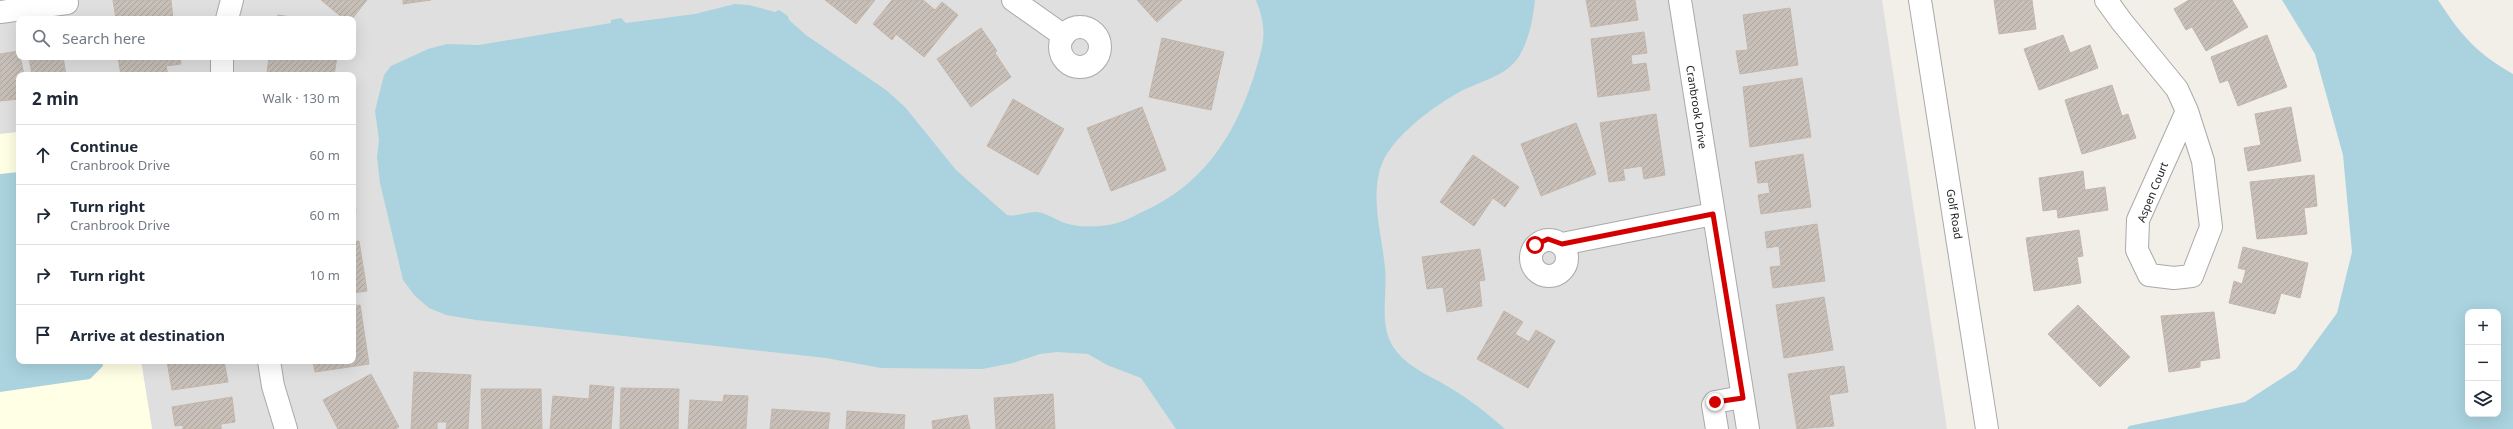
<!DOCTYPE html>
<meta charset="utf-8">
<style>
:root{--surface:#fff;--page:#f6f6f7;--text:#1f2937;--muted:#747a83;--line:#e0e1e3}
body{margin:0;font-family:"Noto Sans",sans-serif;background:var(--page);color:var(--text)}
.controls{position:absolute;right:12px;bottom:12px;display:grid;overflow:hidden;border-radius:8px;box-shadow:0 4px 16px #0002}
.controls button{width:36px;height:36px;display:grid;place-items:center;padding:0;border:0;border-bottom:1px solid var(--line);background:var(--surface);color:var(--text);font:20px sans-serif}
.stop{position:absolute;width:12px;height:12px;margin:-9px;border:3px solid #d40000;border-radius:50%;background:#fff}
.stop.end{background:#d40000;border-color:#fff;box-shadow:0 1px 4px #0008}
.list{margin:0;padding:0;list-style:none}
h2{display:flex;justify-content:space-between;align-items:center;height:52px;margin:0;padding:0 16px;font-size:17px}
h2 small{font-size:13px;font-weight:400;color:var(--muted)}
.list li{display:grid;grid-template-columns:26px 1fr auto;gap:12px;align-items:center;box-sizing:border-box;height:60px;padding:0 16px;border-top:1px solid var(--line)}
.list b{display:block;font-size:15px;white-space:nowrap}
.list p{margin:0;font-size:13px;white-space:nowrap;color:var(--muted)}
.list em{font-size:13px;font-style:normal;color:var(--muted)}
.icon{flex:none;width:22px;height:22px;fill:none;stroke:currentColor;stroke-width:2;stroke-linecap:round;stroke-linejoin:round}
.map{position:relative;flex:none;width:2513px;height:429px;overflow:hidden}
.search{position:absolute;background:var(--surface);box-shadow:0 4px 16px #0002;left:16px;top:16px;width:340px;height:44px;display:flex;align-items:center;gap:10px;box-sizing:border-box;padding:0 14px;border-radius:8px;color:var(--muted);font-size:15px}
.panel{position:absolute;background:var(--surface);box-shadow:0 4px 16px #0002;left:16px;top:72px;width:340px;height:292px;border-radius:8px}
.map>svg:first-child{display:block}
.residential{fill:#e0dfdf;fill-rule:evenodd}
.education{fill:#ffffe5}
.water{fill:#aad3df;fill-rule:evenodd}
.building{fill:url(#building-hatch);stroke:#c4b6ab}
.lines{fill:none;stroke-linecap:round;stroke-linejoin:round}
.minor-casing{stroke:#a9a9a9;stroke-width:24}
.minor{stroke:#fff;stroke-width:22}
.route{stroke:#d40000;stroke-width:5}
.labels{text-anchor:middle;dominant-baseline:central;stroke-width:3;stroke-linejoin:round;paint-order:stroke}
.street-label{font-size:11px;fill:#222;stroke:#fff}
</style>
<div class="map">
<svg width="2513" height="429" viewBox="0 0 2513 429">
<defs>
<pattern id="building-hatch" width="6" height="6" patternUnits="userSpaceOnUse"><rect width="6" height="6" fill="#c7bfb8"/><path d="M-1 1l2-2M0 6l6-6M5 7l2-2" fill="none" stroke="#aba49e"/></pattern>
</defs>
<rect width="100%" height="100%" fill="#f2efe9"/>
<!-- residential -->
<path class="residential" d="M0,0H1882L1947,429H152L141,361H353V75H19V132L0,134ZM19,19H353V57H19Z"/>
<!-- education -->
<path class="education" d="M19,132V361H141L152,429H0V134Z"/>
<!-- water -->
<path class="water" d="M1256,0H1535C1533,19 1529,41 1518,58C1504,78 1476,82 1456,94C1430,109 1389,139 1380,169C1371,202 1382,235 1385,268C1388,297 1377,328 1397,352C1411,369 1429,375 1447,386C1468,398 1487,413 1505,429H1176L1141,378L1107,365L1088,354L1057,352L1040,354L1013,363L982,369L881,368L826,358L476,320L446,315L429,308L415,296L403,280L380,183L377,157L379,140L375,111L384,75L391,66L428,49L447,44L479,45L611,23V20L621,18L626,23L695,14L735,4L749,5L775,12L779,10L788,16L789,20L806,35L886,90L905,107L956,170L1007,215C1018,217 1027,211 1037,212C1047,213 1056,220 1065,223C1078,228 1104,227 1117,223C1125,221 1134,216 1142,212C1201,186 1233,139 1253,79C1263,46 1269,33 1256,0Z
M2282,0H2438C2461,35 2476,53 2513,74V429H2127L2129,426L2245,402L2296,369L2337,313L2352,252L2343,155L2315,54ZM2468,312H2498V414H2468Z
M19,172V361H102L103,366L90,379L0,392V174Z"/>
<!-- building -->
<path class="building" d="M113,0H171L173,19H116Z
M321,0H367L352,19H344Z
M403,0H431L403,4Z
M825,0H875L856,24Z
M892,0H923L935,10L942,2L958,15L924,57L896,34L892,40L873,24Z
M1137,0H1182L1157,22Z
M1586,0H1635L1638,20L1591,27Z
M1994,0H2032L2036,29L1999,34Z
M2189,0H2232L2248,27L2206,51L2192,27L2186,30L2174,9Z
M1790,8L1798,65L1740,74L1736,51L1748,50L1743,15Z
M278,15L304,19H277Z
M981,28L997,51L995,53L1011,77L971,107L937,59Z
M1644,32L1647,53L1631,55L1632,65L1646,63L1650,90L1598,97L1591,39Z
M2063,35L2070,53L2090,45L2098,68L2039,90L2024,49Z
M2267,35L2287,87L2238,106L2228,80L2220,83L2211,57Z
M1162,38L1224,52L1211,110L1149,97Z
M19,51L24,75H19V99L0,101V54Z
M29,57H63L66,75H32Z
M118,57H180L181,64L166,66L168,75H121Z
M269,57H337L334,75H282L267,73Z
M1802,78L1811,137L1750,147L1743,87Z
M2112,85L2122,116L2128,114L2136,138L2082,154L2065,100Z
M1013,99L1064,129L1038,175L987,146Z
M1142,107L1166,170L1111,191L1087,128Z
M2291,107L2301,161L2248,171L2244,148L2261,145L2255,114Z
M1656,114L1665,175L1644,179L1642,166L1623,169L1625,180L1609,182L1600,123Z
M1576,123L1596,174L1541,196L1521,144Z
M1803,154L1811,207L1761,214L1758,195L1770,193L1768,182L1758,183L1755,162Z
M1473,155L1519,187L1505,207L1493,198L1474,226L1440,202Z
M2083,171L2085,190L2105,187L2108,210L2058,218L2057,209L2043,211L2039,178Z
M2314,175L2317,206L2304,208L2307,234L2257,239L2250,182Z
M353,188L356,211H353Z
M1817,224L1825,281L1773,288L1770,267L1781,266L1779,246L1767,248L1765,232Z
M2079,230L2083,256L2077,257L2081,283L2034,291L2026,238Z
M359,241L367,291L353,293V242Z
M2243,247L2308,263L2300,298L2281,293L2275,314L2229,303L2234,281L2242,284L2246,270L2238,268Z
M1480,249L1485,280L1479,281L1482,306L1447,312L1443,287L1427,289L1422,257Z
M1824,297L1833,350L1784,358L1776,305Z
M360,305L369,364L315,372L313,361H353V306Z
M2078,305L2130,357L2100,387L2048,334Z
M1504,311L1523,322L1515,334L1529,342L1536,330L1555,341L1528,388L1477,359Z
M2214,312L2220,358L2200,361V367L2169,372L2161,316Z
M167,361H224L228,382L172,390Z
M1844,366L1848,392L1829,395L1834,426L1797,429L1788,374Z
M414,372L471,375L468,429H446L447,422H437V429H411Z
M371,374L399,427L395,429H338L323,400Z
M590,385L614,387L611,429H550L553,396L589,399Z
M621,388L679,389L678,429H620Z
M481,389H541L542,429H482Z
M1053,394L1055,429H996L994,398Z
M724,395L748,396L746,429H688L690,400L723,402Z
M232,397L235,422L221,424V429H183V425L175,426L172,407Z
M772,409L830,413L828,429H770Z
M847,411L905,415L904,429H846Z
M967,415L970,429H933L932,421Z"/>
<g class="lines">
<defs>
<path id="minor" d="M1013,0L1064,36
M1680,0L1748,429
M1920,0L1987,429
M2106,0L2122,22L2177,89L2187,111
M0,12L67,3
M227,19L232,0
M1060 47a20 20 0 1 1 40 0a20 20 0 1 1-40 0Z
M222,57V75
M2187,111L2203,161L2211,227L2192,276L2174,278L2149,275L2137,250L2138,220Z
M1531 258a18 18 0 1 1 36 0a18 18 0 1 1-36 0Z
M1562,244L1713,214
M269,361L273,386L286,429
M1717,429L1713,405L1715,402L1743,397"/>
</defs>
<!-- minor casing -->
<use href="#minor" class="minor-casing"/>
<!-- minor -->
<use href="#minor" class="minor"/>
</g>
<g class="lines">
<!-- route -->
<path class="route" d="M1535,245L1548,239L1562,244L1713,214L1743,398L1715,402"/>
</g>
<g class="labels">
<!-- street labels -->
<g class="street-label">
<text transform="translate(1697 107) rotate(81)">Cranbrook Drive</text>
<text transform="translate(2152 192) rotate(-68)">Aspen Court</text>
<text transform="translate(1955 214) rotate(81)">Golf Road</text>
</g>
</g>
</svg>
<div class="controls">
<button>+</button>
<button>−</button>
<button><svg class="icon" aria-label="layers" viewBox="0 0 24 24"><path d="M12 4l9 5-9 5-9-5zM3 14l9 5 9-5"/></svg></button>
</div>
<div class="stop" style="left:1535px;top:245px"></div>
<div class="stop end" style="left:1715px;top:402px"></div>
<div class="search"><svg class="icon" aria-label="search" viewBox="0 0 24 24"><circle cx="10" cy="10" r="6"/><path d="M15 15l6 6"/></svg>Search here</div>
<section class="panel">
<h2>2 min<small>Walk · 130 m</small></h2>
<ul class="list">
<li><svg class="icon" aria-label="ahead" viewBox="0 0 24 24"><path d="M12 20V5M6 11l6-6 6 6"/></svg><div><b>Continue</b><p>Cranbrook Drive</p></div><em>60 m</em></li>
<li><svg class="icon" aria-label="right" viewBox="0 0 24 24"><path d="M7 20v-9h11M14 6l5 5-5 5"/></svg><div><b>Turn right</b><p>Cranbrook Drive</p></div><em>60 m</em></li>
<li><svg class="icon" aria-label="right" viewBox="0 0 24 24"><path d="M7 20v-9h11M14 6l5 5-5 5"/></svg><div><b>Turn right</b></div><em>10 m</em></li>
<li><svg class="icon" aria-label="arrive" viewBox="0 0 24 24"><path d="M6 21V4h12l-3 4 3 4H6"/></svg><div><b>Arrive at destination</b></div></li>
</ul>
</section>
</div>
